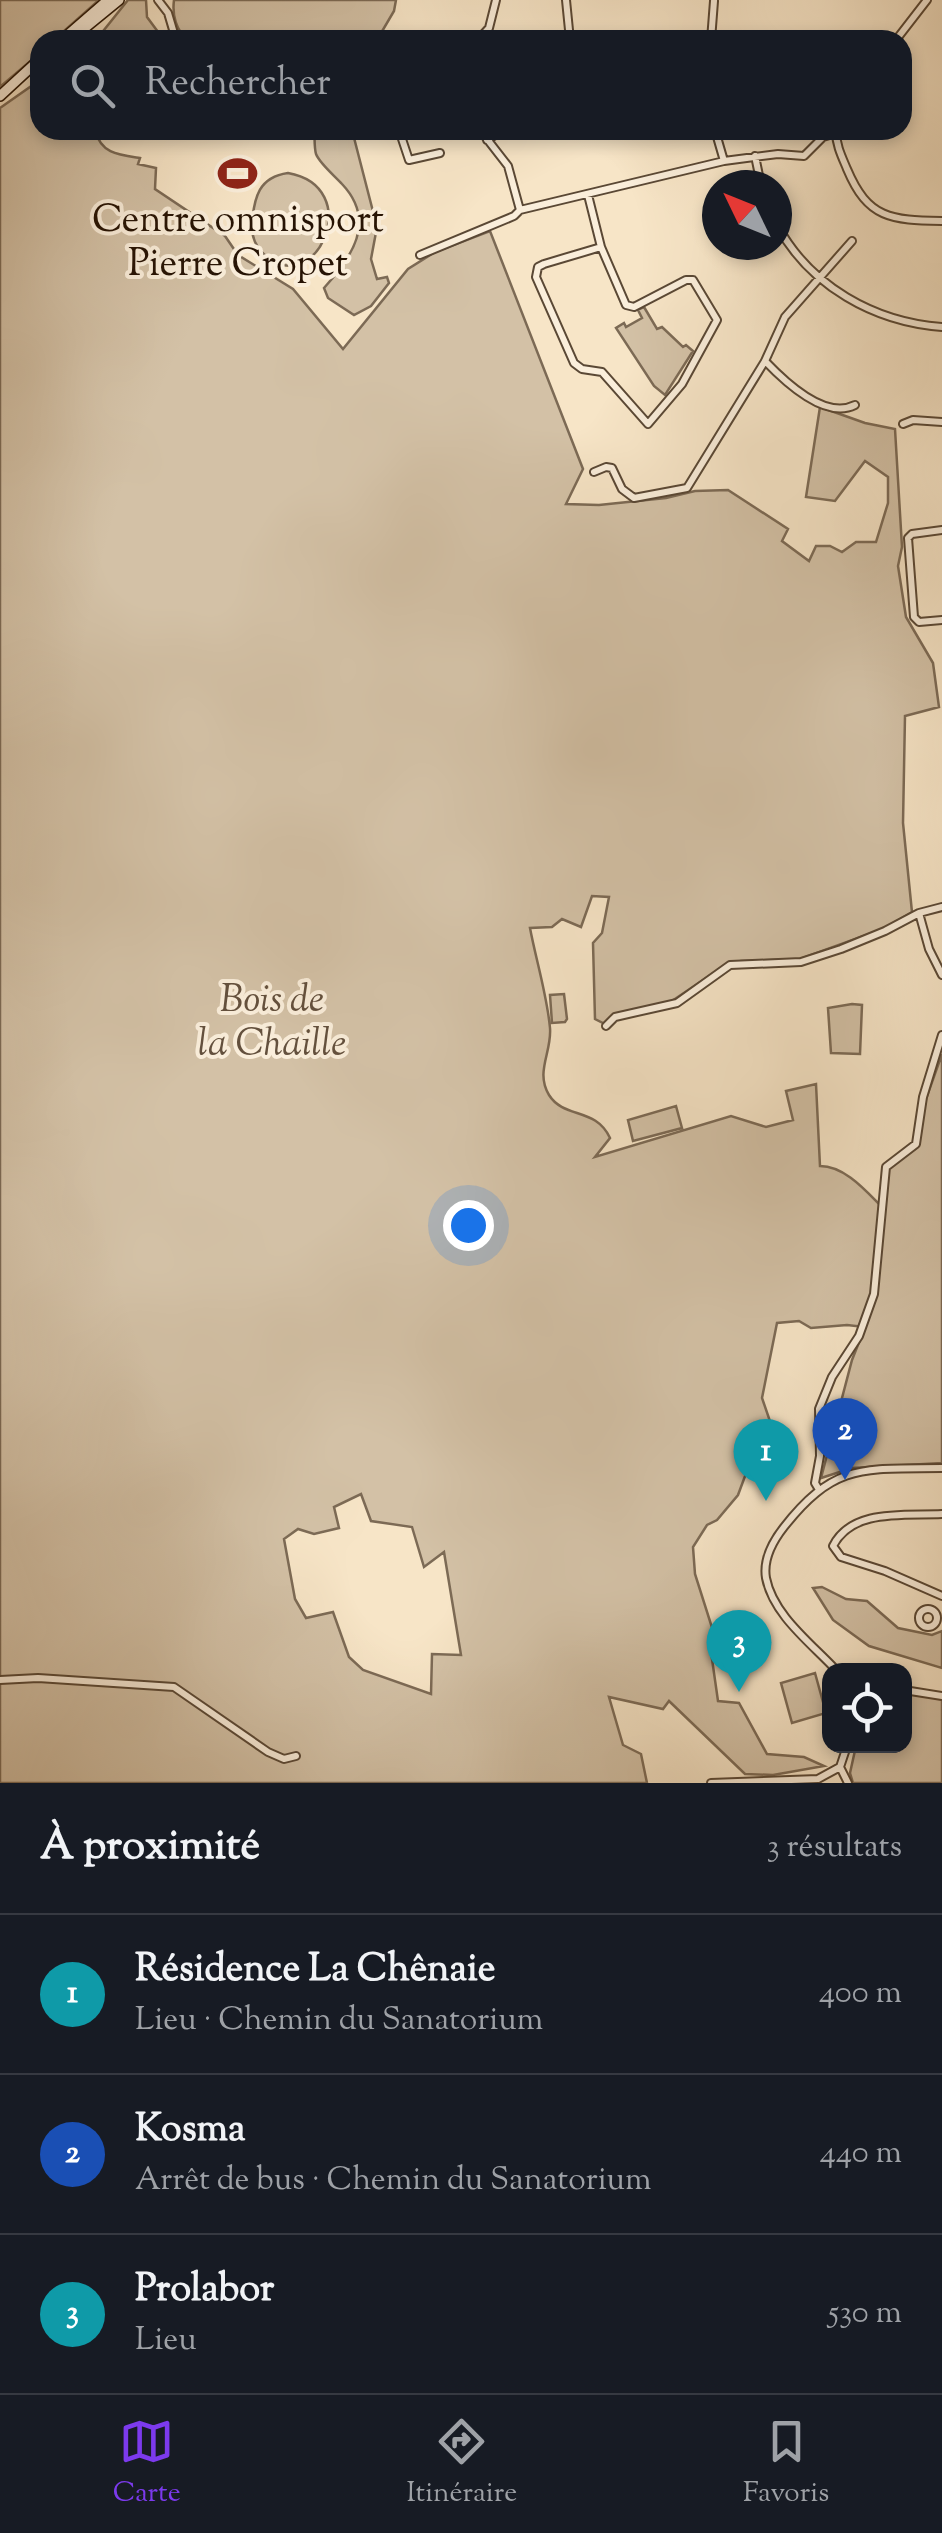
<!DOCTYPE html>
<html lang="fr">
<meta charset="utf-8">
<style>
:root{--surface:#171b24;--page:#242831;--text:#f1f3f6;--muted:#9ea1a6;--line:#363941;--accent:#7c3aed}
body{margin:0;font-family:"Sorts Mill Goudy",serif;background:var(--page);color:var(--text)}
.controls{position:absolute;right:30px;bottom:30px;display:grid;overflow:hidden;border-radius:20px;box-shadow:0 5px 15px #0003}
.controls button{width:90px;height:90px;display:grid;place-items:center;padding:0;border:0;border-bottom:2px solid var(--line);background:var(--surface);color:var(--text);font:50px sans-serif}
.compass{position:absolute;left:702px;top:170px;width:90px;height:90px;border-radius:50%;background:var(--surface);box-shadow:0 5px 15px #0003;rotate:313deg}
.you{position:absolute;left:468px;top:1225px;width:35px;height:35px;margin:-25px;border:8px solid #fff;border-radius:50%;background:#1a73e8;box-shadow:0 0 0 15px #1a73e833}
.badge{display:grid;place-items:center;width:65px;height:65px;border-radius:50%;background:var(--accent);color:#fff;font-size:32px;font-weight:700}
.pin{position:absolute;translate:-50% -82px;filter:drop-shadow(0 2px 5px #0008)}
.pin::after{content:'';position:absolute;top:52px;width:35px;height:30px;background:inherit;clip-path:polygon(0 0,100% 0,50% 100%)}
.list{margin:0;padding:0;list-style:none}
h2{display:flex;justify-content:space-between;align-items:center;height:130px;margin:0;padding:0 40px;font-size:42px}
h2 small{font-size:32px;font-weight:400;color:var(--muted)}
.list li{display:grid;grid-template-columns:65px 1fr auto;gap:30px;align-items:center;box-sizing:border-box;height:160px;padding:0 40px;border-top:2px solid var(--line)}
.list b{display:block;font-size:38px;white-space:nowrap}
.list p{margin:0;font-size:32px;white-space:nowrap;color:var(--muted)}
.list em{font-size:32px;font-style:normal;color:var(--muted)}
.icon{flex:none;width:55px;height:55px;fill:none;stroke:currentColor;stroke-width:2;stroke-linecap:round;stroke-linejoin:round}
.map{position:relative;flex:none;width:942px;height:1783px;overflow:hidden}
.search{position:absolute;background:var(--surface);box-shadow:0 5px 15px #0003;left:30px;right:30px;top:30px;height:110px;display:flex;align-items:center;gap:25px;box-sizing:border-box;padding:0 35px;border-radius:30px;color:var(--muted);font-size:38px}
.sheet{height:610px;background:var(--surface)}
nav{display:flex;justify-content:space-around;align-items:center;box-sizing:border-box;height:140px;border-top:2px solid var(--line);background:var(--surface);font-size:28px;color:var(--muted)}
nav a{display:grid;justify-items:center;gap:5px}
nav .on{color:var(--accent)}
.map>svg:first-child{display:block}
.green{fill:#d3c1a6;stroke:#7c6a55;stroke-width:2.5;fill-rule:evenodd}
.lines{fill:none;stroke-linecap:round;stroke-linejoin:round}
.street-casing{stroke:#5a4835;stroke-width:10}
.secondary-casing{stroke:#261304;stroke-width:12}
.street{stroke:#faeedb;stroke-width:6}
.secondary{stroke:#faeedb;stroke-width:9}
.labels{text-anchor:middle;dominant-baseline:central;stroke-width:8;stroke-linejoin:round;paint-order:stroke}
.poi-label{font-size:38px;fill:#261304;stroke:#faeedb}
.park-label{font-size:38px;font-style:italic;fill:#63503d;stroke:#faeedb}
</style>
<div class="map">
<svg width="942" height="1783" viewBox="0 0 942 1783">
<rect width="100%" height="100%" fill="#f7e5c7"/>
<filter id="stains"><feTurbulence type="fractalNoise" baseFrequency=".002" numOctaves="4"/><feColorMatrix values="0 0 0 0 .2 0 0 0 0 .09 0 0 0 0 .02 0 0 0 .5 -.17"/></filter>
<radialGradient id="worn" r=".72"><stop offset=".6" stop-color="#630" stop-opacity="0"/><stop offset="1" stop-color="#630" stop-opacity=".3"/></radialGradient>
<!-- green -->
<path class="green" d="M0,0H99L54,40H40V53L0,87Z
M128,0H146L147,17L164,40H96Z
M174,0H396L394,11L377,40H188C176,31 172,15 174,0Z
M40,80V130H95C101,154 119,155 140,158L138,164L156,168L155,189L225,236L238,255L293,289L343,349L408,269L435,252L490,231L583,469L566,504L599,505L666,498L695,491L728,490L788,529L782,541L809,561L816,546H830L842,552L856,542H876L888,503V477L865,461L835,501L806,497L820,407L865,423L895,429L902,547L898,566L906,617L933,663L939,707L905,716L903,823L912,912L883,929L800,959L741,961L727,964L666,1005L622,1013L605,1024L595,1019L593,943L602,933L609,897L592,896L581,927L562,919L552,927L530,928C536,960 547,995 550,1028C552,1052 535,1072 549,1095C564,1119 596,1107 610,1138L595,1157L731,1116L766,1127L793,1120L786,1091L816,1084L820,1166C845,1166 866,1191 882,1207L889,1168L916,1148L926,1099L942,1054V1463L852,1468L821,1478L852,1360L865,1327L847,1325L811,1328L799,1321L777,1323L762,1398L774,1433L760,1466L748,1468L738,1495L717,1520L707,1525L693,1547L695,1574L715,1637L711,1652L718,1701L739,1703L767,1754L804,1757L824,1766L773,1775L745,1774L669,1701L663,1709L609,1697L623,1745L641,1754L647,1783H0V108ZM361,1494L371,1521L412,1527L424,1567L444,1552L461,1655L432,1654L431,1694L363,1670L349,1657L333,1612L306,1618L295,1599L284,1539L298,1529L314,1534L339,1528L334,1507Z
M314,130H352L377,227L371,259L377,279L387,277L389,283L371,306L354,315L328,298L324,288C352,257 377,221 342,184C335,176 320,164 316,154C314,147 315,137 314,130Z
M288,173C365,187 318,295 268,258C257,249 251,237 252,224C254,197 259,177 288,173Z
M644,307L657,329L662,327L683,347L686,345L693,351L665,395L654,386L616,328L624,323L626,327L642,318L638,310Z
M564,994L567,1019L565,1022L552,1023L550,995Z
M852,1004L862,1005L860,1054L831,1053L828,1008Z
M676,1106L682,1128L633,1141L628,1120Z
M822,1587L846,1599L867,1601L898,1628L932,1635L942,1631V1668L869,1646L833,1620L813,1588Z
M815,1673L826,1713L792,1723L781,1683Z
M905,1691L942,1699V1783H853L850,1773L856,1746H904Z"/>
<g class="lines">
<defs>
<path id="street" d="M158,0L168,13L176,40
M566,0L570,40
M478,40L489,28L496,0
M711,40L714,1
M896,40L927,0
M399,130L409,160L440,153
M480,130L508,166L520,210
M715,130L724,161
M836,132C836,145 842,157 847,169C868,219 891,220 942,221
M487,140L503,130
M755,156L761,185
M588,195L601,247L626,305L634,307L686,280H693L717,320L682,384L648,424L602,372L582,369L574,363L536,277L538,267L544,264L601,247
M777,225C810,286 874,322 942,327
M420,255L514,216L520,210L724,161L778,154L804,156L823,137L836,133
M765,361C785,382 825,420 855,405
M903,424L913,420L942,422
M594,472L606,467L612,468L622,489L634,498L687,488L765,361L785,317L852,241
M942,530L912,534L908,538L914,617L919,622L942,620
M919,913L929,949L942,975
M606,1026L615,1017L677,1003L730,965L801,962L841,949L885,931L919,913L942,907
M818,1488L815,1483L820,1456L819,1409L832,1377L859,1336L874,1294L886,1167L916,1144L923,1097L942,1035
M942,1514C905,1516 852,1508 833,1546L841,1557L885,1571L942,1596
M919 1618a9 9 0 1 1 18 0a9 9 0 1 1-18 0Z
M836,1670C812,1644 773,1615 766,1578C763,1560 773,1541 784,1527C835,1462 865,1469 942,1468
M0,1680L38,1678L174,1687L268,1752L284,1759L296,1756
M904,1690L942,1696
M840,1767L848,1783
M711,1783L818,1779L840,1767L847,1746"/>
<path id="secondary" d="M62,40L108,0
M70,40L119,0
M0,96L40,59"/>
</defs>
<!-- street casing -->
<use href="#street" class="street-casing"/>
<!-- secondary casing -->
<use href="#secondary" class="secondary-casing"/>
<!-- street -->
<use href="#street" class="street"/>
<!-- secondary -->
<use href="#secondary" class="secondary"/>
</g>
<!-- icons -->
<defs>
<symbol id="stadium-bare" viewBox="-9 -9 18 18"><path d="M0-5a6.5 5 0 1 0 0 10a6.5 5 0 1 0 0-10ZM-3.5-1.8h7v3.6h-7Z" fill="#8f2418" stroke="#faeedb" stroke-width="2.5" paint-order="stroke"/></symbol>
</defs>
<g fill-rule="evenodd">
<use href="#stadium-bare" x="210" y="146" width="55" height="55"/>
</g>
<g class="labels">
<!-- poi labels -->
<g class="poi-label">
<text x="238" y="222">Centre omnisport<tspan x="238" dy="44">Pierre Cropet</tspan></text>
</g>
<!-- park labels -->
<g class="park-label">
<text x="272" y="1002">Bois de<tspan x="272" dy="44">la Chaille</tspan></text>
</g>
</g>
<rect width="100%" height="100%" filter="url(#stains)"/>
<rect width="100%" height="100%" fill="url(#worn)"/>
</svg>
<div class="controls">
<button><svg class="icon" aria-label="locate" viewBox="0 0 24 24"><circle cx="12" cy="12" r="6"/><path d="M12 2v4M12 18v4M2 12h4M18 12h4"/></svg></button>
</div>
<svg class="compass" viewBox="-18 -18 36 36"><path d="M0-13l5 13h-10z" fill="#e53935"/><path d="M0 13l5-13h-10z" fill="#9ea1a6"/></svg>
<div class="you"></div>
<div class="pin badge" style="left:766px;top:1501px;background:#0f9aa8">1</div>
<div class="pin badge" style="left:845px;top:1480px;background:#1a4fb4">2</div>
<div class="pin badge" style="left:739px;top:1692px;background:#0f9aa8">3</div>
<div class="search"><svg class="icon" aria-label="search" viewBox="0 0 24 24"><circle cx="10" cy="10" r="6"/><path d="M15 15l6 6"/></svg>Rechercher</div>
</div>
<section class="sheet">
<h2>À proximité<small>3 résultats</small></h2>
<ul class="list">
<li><span class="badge" style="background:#0f9aa8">1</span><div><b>Résidence La Chênaie</b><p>Lieu · Chemin du Sanatorium</p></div><em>400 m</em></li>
<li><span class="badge" style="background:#1a4fb4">2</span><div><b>Kosma</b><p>Arrêt de bus · Chemin du Sanatorium</p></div><em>440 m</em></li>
<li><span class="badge" style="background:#0f9aa8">3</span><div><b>Prolabor</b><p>Lieu</p></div><em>530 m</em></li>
</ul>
</section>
<nav>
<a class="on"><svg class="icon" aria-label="map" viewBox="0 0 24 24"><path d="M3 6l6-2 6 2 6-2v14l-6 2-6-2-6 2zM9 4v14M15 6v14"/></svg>Carte</a>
<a><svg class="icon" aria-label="directions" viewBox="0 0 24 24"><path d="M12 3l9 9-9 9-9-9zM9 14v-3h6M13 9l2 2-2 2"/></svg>Itinéraire</a>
<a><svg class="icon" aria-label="saved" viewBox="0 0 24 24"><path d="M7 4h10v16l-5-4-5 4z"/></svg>Favoris</a>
</nav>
